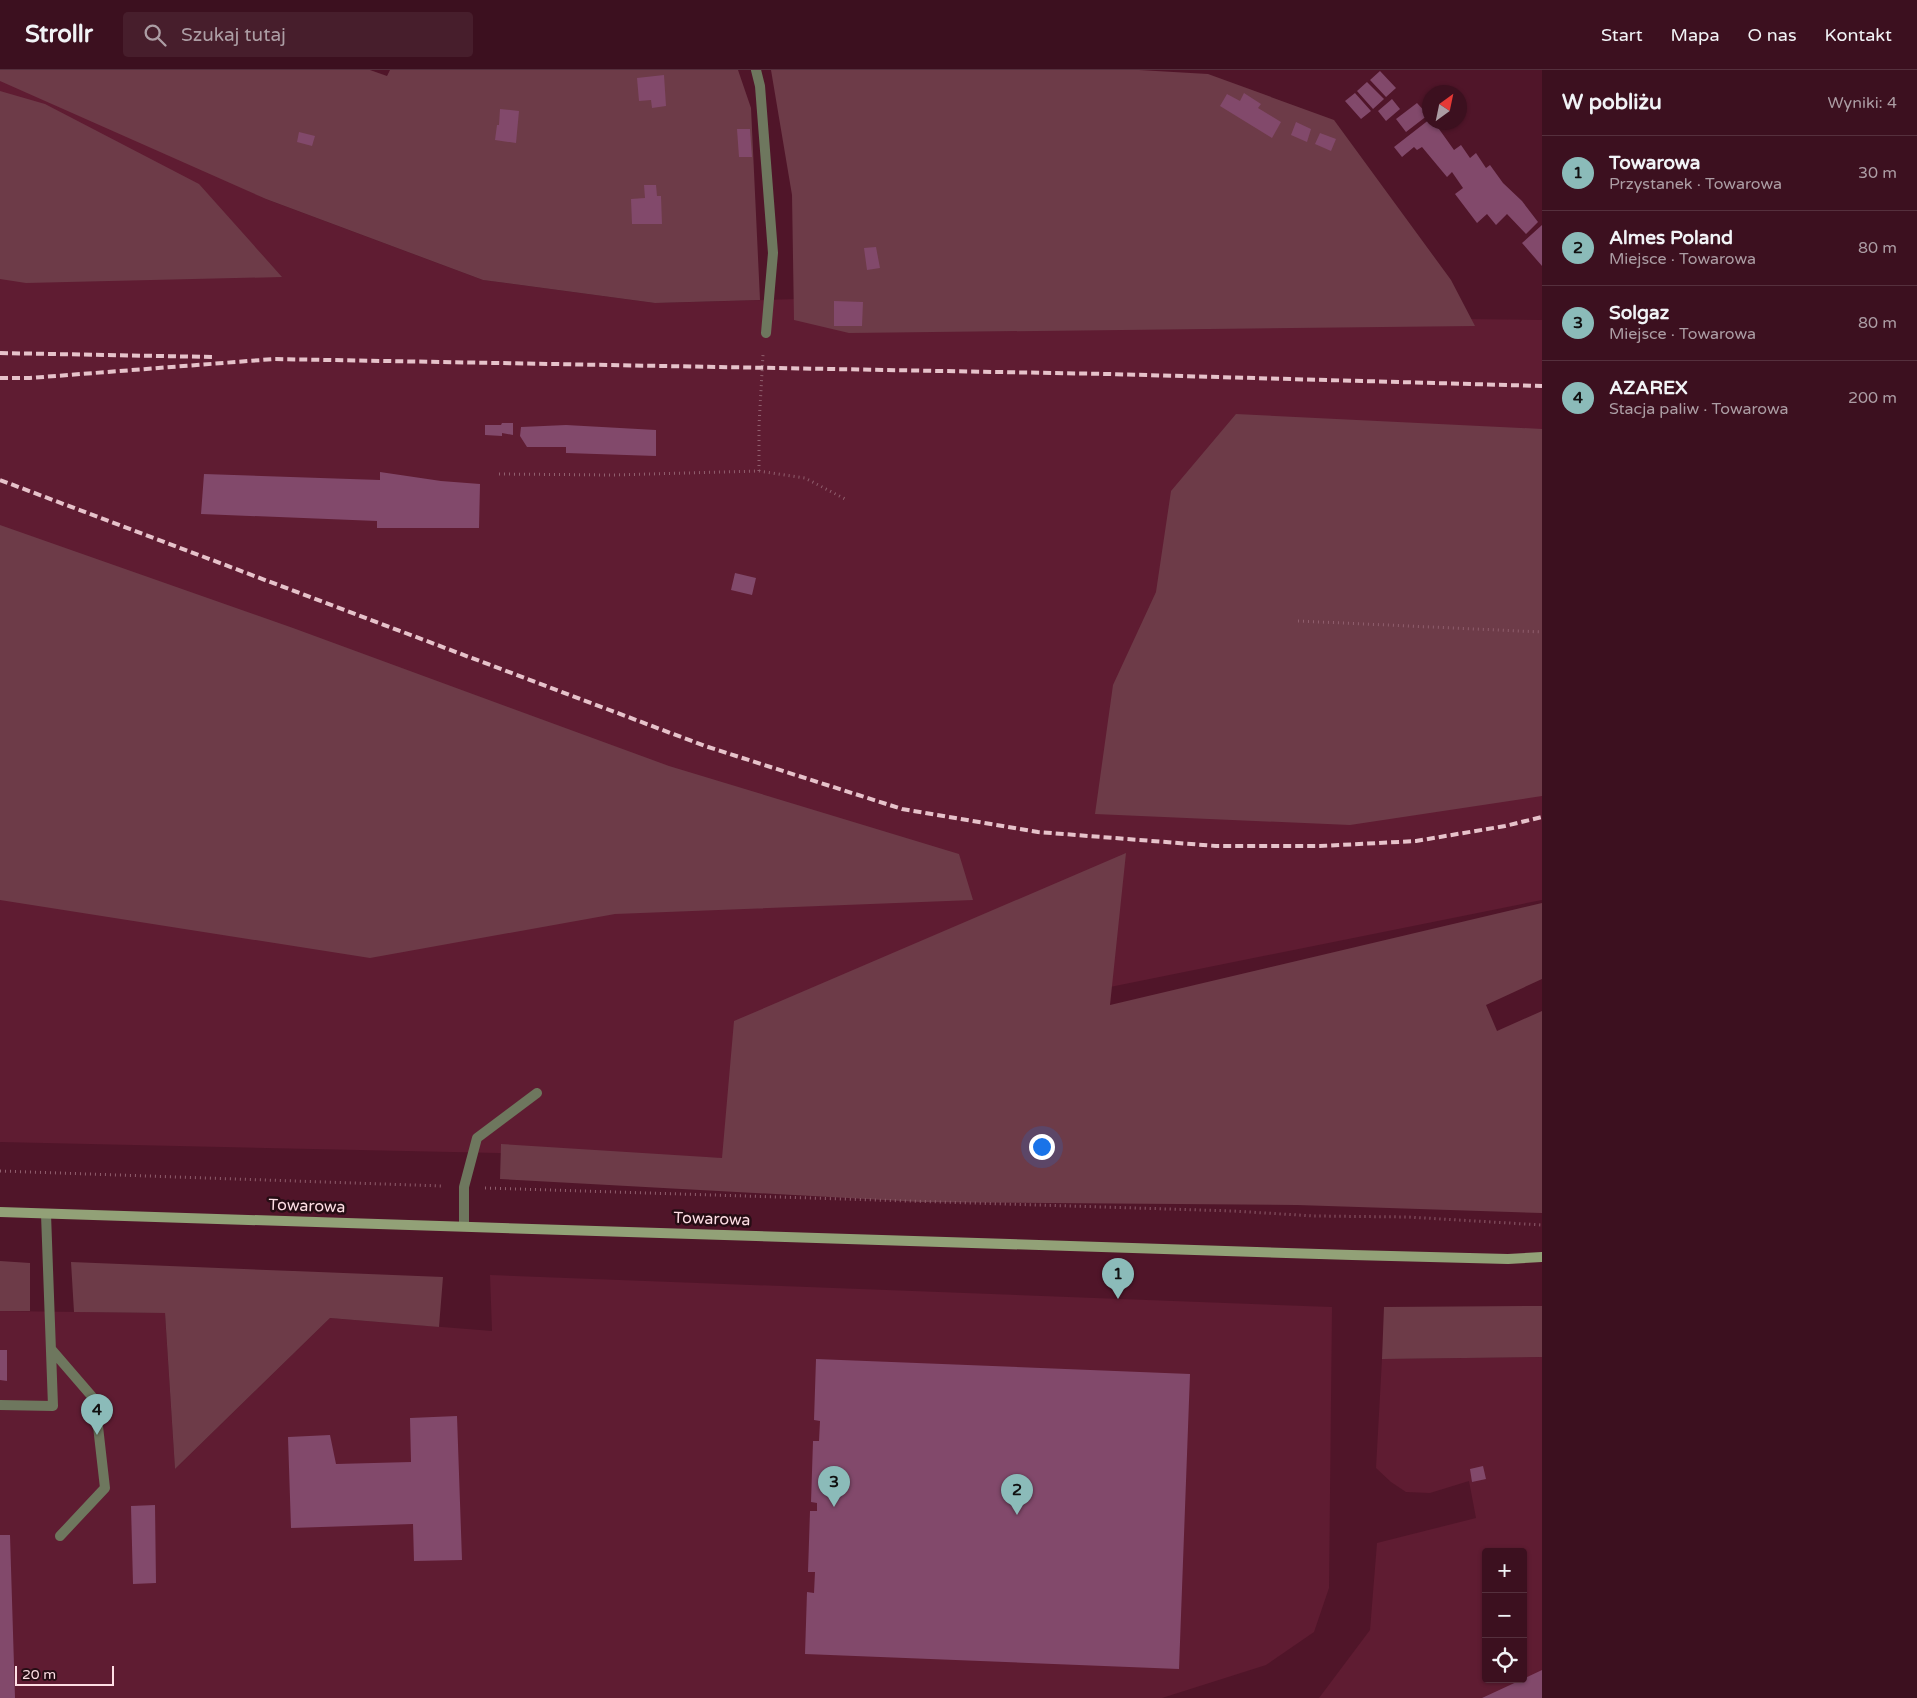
<!DOCTYPE html>
<html lang="pl">
<meta charset="utf-8">
<style>
:root{--surface:#3c101f;--page:#471e2c;--text:#f1f3f6;--muted:#ac9da4;--line:#55303d;--accent:#8bbbb9}
body{margin:0;font-family:"Varela Round",sans-serif;background:var(--page);color:var(--text)}
.controls{position:absolute;right:15px;bottom:15px;display:grid;overflow:hidden;border-radius:5px;box-shadow:0 1px 4px #0004}
.controls button{width:45px;height:45px;display:grid;place-items:center;padding:0;border:0;border-bottom:1px solid var(--line);background:var(--surface);color:var(--text);font:25px sans-serif}
.compass{position:absolute;left:1422px;top:15px;width:45px;height:45px;border-radius:50%;background:var(--surface);box-shadow:0 1px 4px #0004;rotate:33deg}
.scale{position:absolute;left:15px;bottom:12px;width:99px;box-sizing:border-box;padding-left:5px;border:2px solid #fedee4;border-top:0;font-size:14px;line-height:18px;white-space:nowrap;color:#fedee4;-webkit-text-stroke:4px #260d14;paint-order:stroke}
.you{position:absolute;left:1041px;top:1076px;width:18px;height:18px;margin:-12px;border:4px solid #fff;border-radius:50%;background:#1a73e8;box-shadow:0 0 0 8px #1a73e833}
.badge{display:grid;place-items:center;width:32px;height:32px;border-radius:50%;background:var(--accent);color:#111;font-size:16px;font-weight:700}
.pin{position:absolute;translate:-50% -41px;filter:drop-shadow(0 1px 2px #0008)}
.pin::after{content:'';position:absolute;top:26px;width:18px;height:15px;background:inherit;clip-path:polygon(0 0,100% 0,50% 100%)}
.list{margin:0;padding:0;list-style:none}
h2{display:flex;justify-content:space-between;align-items:center;height:65px;margin:0;padding:0 20px;font-size:21px}
h2 small{font-size:16px;font-weight:400;color:var(--muted)}
.list li{display:grid;grid-template-columns:32px 1fr auto;gap:15px;align-items:center;box-sizing:border-box;height:75px;padding:0 20px;border-top:1px solid var(--line)}
.list b{display:block;font-size:19px;white-space:nowrap}
.list p{margin:0;font-size:16px;white-space:nowrap;color:var(--muted)}
.list em{font-size:16px;font-style:normal;color:var(--muted)}
.icon{flex:none;width:28px;height:28px;fill:none;stroke:currentColor;stroke-width:2;stroke-linecap:round;stroke-linejoin:round}
.map{position:relative;flex:none;width:1542px;height:1628px;overflow:hidden}
header{display:flex;align-items:center;gap:30px;box-sizing:border-box;height:70px;padding:0 25px;background:var(--surface);border-bottom:1px solid var(--line)}
header strong{font-size:24px}
nav{display:flex;gap:28px;margin-inline-start:auto;font-size:18px}
.search{width:350px;height:45px;background:var(--page);display:flex;align-items:center;gap:12px;box-sizing:border-box;padding:0 18px;border-radius:5px;color:var(--muted);font-size:19px}
main{display:flex}
aside{flex:1;background:var(--surface)}
.map>svg:first-child{display:block}
.built{fill:#5f1c32;fill-rule:evenodd}
.green{fill:#6d3b48}
.building{fill:#82496b}
.lines{fill:none;stroke-linecap:round;stroke-linejoin:round}
.path{stroke:#8f5e6d;stroke-width:3;stroke-dasharray:1 4;stroke-linecap:butt}
.service{stroke:#6e775e;stroke-width:10}
.secondary{stroke:#92a177;stroke-width:10}
.rail{stroke:#e6c2ca;stroke-width:4;stroke-dasharray:8 4;stroke-linecap:butt}
.labels{text-anchor:middle;dominant-baseline:central;stroke-width:5;stroke-linejoin:round;paint-order:stroke}
.street-label{font-size:16px;fill:#fedee4;stroke:#260d14}
</style>
<header>
<strong>Strollr</strong>
<div class="search"><svg class="icon" aria-label="search" viewBox="0 0 24 24"><circle cx="10" cy="10" r="6"/><path d="M15 15l6 6"/></svg>Szukaj tutaj</div>
<nav><a>Start</a><a>Mapa</a><a>O nas</a><a>Kontakt</a></nav>
</header>
<main>
<div class="map">
<svg width="1542" height="1628" viewBox="0 0 1542 1628">
<rect width="100%" height="100%" fill="#501529"/>
<!-- built -->
<path class="built" d="M0,8L41,20L266,129L483,210L655,233L1018,223L1076,244L1542,250V830L961,947L945,1093L0,1072Z
M490,1205L1332,1237L1329,1518L1314,1562L1266,1595L1162,1628H0V1241L165,1243L175,1399L330,1248L492,1261Z
M1542,1287V1628H1319L1370,1560L1377,1473L1476,1448L1469,1411L1430,1423L1406,1422L1391,1412L1376,1398L1382,1289ZM1486,1482H1523V1609H1486Z"/>
<!-- green -->
<path class="green" d="M0,0H370L387,6L390,0H738L751,38L760,230L655,233L483,210L266,129L0,11Z
M771,0H1139L1208,4L1334,50L1451,210L1475,256L849,263L794,250L792,125Z
M0,21L45,34L199,114L282,207L26,213L0,209Z
M1236,344L1542,359V726L1350,755L1095,744L1113,615L1156,522L1171,421Z
M0,455L293,558L669,696L959,784L973,830L615,844L370,888L0,830Z
M1126,783L1110,935L1542,833V909L1486,935L1497,961L1542,941V1143L1297,1135L921,1132L500,1109L501,1074L722,1088L734,951Z
M0,1191L30,1193V1241H0Z
M71,1192L443,1207L439,1257L330,1248L175,1399L165,1243L74,1242Z
M1542,1236V1287L1382,1289L1384,1237Z"/>
<!-- building -->
<path class="building" d="M1380,1L1396,18L1386,27L1370,10Z
M664,5L666,36L652,38L651,30L639,31L637,8Z
M1367,12L1384,29L1373,39L1357,21Z
M1244,23L1261,34L1258,38L1281,52L1272,68L1220,36L1227,24L1240,31Z
M1355,23L1371,41L1361,49L1345,31Z
M1392,29L1400,39L1386,51L1378,41Z
M1417,33L1428,45L1406,62L1396,49Z
M500,39L519,41L516,73L495,70L497,55H499Z
M1430,49V52H1434L1454,80L1461,75L1470,88L1476,83L1486,98L1490,95L1503,113L1522,131L1538,152L1526,164L1507,144L1496,155L1487,144L1477,153L1455,124L1463,118L1452,102L1447,107L1422,77L1417,80L1414,77L1402,87L1394,77Z
M1296,52L1311,59L1307,72L1291,65Z
M737,59H750L752,87H739Z
M299,62L315,66L312,76L297,72Z
M1320,63L1336,69L1331,81L1315,74Z
M644,115H656L657,126H661L662,154H632L631,129L645,128Z
M1542,155V196L1522,173Z
M876,177L880,198L867,200L864,178Z
M834,231L863,232L862,256H834Z
M502,353H513V365L502,363V366L485,365V355H501Z
M566,355L656,360V386L566,383V377H527L520,366L521,357Z
M380,402L441,411L480,414L479,458H377V451L201,444L204,404L380,410Z
M735,503L756,508L752,525L731,520Z
M0,1280H7V1311L0,1310Z
M816,1289L1190,1304L1179,1599L805,1584L807,1522L814,1523L815,1502H808L810,1441H817V1433L811,1432L813,1371H819L820,1351L814,1350Z
M457,1346L462,1490L414,1491L413,1454L291,1458L288,1367L330,1365L336,1394L411,1392L410,1348Z
M1483,1396L1486,1409L1472,1412L1470,1399Z
M155,1435L156,1513L133,1514L131,1436Z
M0,1465H10L15,1628H0Z
M1542,1600V1628H1482L1523,1609Z"/>
<g class="lines">
<!-- path -->
<path class="path" d="M759,401V355L763,285
M499,404L613,405L759,401L805,408L847,430
M1298,551L1542,562
M0,1101L442,1116
M485,1118L1233,1141L1314,1146L1408,1147L1542,1155"/>
<!-- service -->
<path class="service" d="M756,0L760,16L773,183L766,263
M464,1156V1117L477,1068L537,1023
M51,1279L95,1330L105,1418L60,1466
M0,1335L53,1336L46,1144"/>
<!-- secondary -->
<path class="secondary" d="M0,1142L1352,1185L1508,1189L1542,1187"/>
<!-- rail -->
<path class="rail" d="M0,283L212,287
M0,308H30L274,289L1109,304L1542,316
M0,410L705,676L902,739L1038,762L1216,776H1320L1416,771L1505,756L1542,747"/>
</g>
<g class="labels">
<!-- street labels -->
<g class="street-label">
<text transform="translate(307 1136) rotate(2)">Towarowa</text>
<text transform="translate(712 1149) rotate(2)">Towarowa</text>
</g>
</g>
</svg>
<div class="controls">
<button>+</button>
<button>−</button>
<button><svg class="icon" aria-label="locate" viewBox="0 0 24 24"><circle cx="12" cy="12" r="6"/><path d="M12 2v4M12 18v4M2 12h4M18 12h4"/></svg></button>
</div>
<svg class="compass" viewBox="-18 -18 36 36"><path d="M0-13l5 13h-10z" fill="#e53935"/><path d="M0 13l5-13h-10z" fill="#ac9da4"/></svg>
<div class="scale">20 m</div>
<div class="you"></div>
<div class="pin badge" style="left:1118px;top:1229px">1</div>
<div class="pin badge" style="left:1017px;top:1445px">2</div>
<div class="pin badge" style="left:834px;top:1437px">3</div>
<div class="pin badge" style="left:97px;top:1365px">4</div>
</div>
<aside>
<h2>W pobliżu<small>Wyniki: 4</small></h2>
<ul class="list">
<li><span class="badge">1</span><div><b>Towarowa</b><p>Przystanek · Towarowa</p></div><em>30 m</em></li>
<li><span class="badge">2</span><div><b>Almes Poland</b><p>Miejsce · Towarowa</p></div><em>80 m</em></li>
<li><span class="badge">3</span><div><b>Solgaz</b><p>Miejsce · Towarowa</p></div><em>80 m</em></li>
<li><span class="badge">4</span><div><b>AZAREX</b><p>Stacja paliw · Towarowa</p></div><em>200 m</em></li>
</ul>
</aside>
</main>
